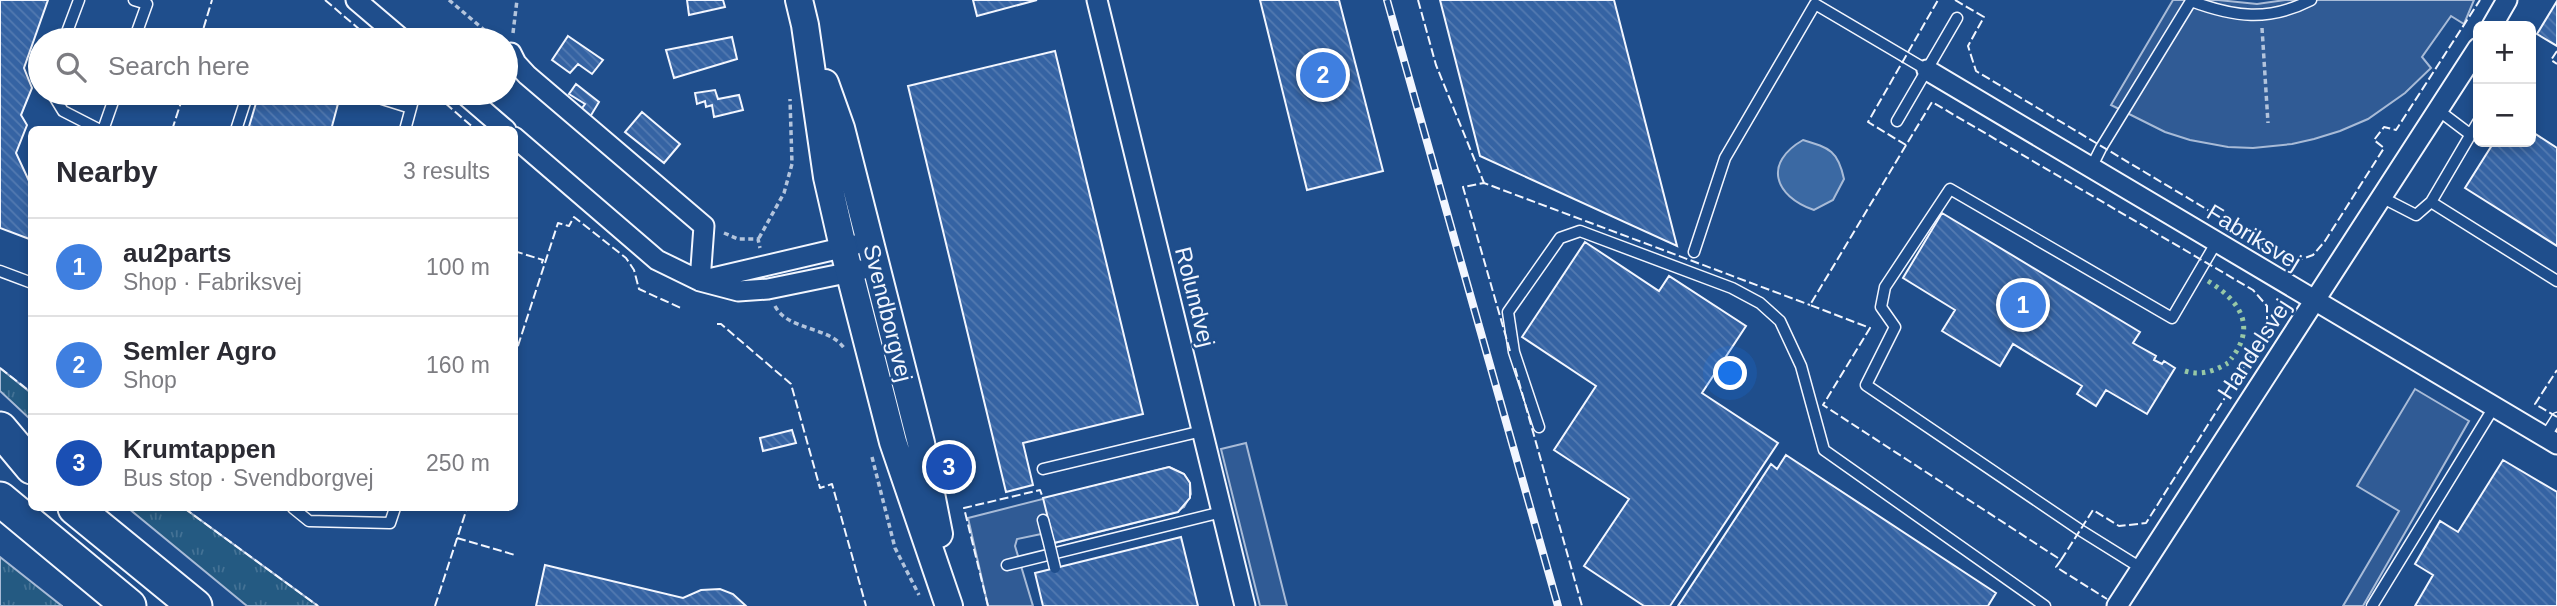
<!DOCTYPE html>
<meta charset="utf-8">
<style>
:root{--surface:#fff;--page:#f7f7f7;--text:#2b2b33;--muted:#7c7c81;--line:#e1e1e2;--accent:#8a6a3f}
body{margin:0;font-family:Arial,sans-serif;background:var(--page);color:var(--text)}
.controls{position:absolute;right:21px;top:21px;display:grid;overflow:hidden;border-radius:10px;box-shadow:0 4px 10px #0003}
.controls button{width:63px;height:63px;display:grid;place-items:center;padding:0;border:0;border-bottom:2px solid var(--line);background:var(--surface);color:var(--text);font:35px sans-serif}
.you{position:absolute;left:1731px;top:374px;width:24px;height:24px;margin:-18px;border:5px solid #fff;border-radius:50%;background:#1a73e8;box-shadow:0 0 0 10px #1a73e833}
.badge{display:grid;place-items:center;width:46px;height:46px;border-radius:50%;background:var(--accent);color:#fff;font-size:23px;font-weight:700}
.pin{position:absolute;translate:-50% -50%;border:4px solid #fff;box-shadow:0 2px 7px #0006}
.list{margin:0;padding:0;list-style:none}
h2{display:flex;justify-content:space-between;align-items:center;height:91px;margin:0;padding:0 28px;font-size:30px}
h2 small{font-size:23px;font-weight:400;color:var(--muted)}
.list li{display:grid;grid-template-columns:46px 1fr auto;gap:21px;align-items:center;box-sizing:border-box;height:98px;padding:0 28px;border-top:2px solid var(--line)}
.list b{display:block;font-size:26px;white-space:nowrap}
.list p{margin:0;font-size:23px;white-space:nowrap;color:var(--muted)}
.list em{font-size:23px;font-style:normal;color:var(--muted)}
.icon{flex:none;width:38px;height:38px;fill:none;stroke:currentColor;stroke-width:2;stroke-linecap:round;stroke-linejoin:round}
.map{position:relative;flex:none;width:2557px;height:606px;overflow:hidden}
.search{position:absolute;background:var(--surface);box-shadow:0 4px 10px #0003;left:28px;top:28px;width:490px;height:77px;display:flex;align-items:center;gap:18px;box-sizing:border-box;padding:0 24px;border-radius:38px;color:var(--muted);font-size:26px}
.panel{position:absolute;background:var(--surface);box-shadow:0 4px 10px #0003;left:28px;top:126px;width:490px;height:385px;border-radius:10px}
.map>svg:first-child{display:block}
.grass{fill:url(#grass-tufts);stroke:#a8bbd7;stroke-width:2}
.parking{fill:#305b95;stroke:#a8bbd7;stroke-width:2}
.water{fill:#3b69a3;stroke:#a8bbd7;stroke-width:2}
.building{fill:url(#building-back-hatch);stroke:#f2f6ff;stroke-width:2}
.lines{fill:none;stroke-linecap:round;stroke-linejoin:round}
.lane-casing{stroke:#f2f6ff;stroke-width:13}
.street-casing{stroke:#f2f6ff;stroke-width:23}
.secondary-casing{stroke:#f2f6ff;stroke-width:30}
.highway-casing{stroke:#f2f6ff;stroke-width:37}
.path{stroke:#b3c4dc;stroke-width:3.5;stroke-dasharray:5 3.5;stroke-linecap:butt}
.lane{stroke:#1f4e8c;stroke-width:10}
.street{stroke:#1f4e8c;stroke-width:19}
.secondary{stroke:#1f4e8c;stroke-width:26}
.highway{stroke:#1f4e8c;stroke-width:33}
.rail-casing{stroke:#f2f6ff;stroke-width:8}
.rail{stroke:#1f4e8c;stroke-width:5;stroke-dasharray:16;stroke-linecap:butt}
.lane-bridge-casing{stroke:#f2f6ff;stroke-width:13;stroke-linecap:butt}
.lane-bridge{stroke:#1f4e8c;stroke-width:10}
.hedge{stroke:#97c8a6;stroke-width:5;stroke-dasharray:3.5 5;stroke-linecap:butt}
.fence{stroke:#f2f6ff;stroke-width:2;stroke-dasharray:9 3.5;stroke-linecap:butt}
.labels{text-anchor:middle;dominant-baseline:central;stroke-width:5;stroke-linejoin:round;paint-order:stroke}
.street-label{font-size:23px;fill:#f2f6ff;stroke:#1f4e8c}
</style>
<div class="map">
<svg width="2557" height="606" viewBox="0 0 2557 606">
<defs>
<pattern id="grass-tufts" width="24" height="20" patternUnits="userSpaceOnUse" patternTransform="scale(1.75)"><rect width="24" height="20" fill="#245a82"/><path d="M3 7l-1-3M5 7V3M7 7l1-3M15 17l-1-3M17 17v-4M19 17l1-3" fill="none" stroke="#447295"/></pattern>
<pattern id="building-back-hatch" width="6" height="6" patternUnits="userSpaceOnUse" patternTransform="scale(1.75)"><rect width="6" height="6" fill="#3563a3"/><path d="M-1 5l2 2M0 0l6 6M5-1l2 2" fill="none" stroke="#537ab1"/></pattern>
</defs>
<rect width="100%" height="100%" fill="#1f4e8c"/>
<!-- grass -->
<path class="grass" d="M0,368L31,393V420L0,391Z
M128,508H184L318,606H247Z
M0,557L62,606H63H0Z"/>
<!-- parking -->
<path class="parking" d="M2173,0H2218L2257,4L2285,0H2474L2464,24L2451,16L2422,57L2431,68L2405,93L2368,119L2340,131L2314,139L2292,144L2253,148L2228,147L2190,140L2165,132L2111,105Z
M2415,389L2469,421L2363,606H2343L2399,511L2357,486Z
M1246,443L1287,606H1260L1221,449Z
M1169,467L1184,474L1190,483L1191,494L1184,507L1173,513L1054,543L1051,532L1017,539L1015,546L1033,606H988L968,518Z"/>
<!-- water -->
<path class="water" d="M1803,140C1830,148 1838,151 1844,179L1833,200L1814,210C1774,196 1763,163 1803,140Z"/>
<!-- building -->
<path class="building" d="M0,0H48L24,68L32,88L21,115L27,125L16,153L29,181L32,182V240L0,228Z
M687,0H723L725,7L689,15Z
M973,0H1037L977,16Z
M1260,0H1339L1383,171L1307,190Z
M1440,0H1614L1677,246L1480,156Z
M2557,1V46L2537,34Z
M568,36L603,60L592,74L578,64L570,73L552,60Z
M732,37L737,59L674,78L666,50Z
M1055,51L1143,414L1023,443L1033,485L1006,492L908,86Z
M576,84L599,102L590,117L580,111L585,104L569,94Z
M715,90L718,99L739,95L743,110L714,117L712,105L706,107L705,101L697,104L695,93Z
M259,93H316L339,100L331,130H248Z
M642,112L680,144L664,163L625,132Z
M2531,131L2557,148V246L2465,188L2494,142H2531Z
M1942,213L2140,332L2133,343L2156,356L2154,360L2162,364L2164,361L2175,368L2147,414L2106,390L2096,406L2077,394L2082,386L2013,344L2000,366L1942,331L1955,310L1903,278Z
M1585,242L1659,291L1669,276L1746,326L1702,393L1778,443L1670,606H1644L1584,566L1629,499L1554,450L1596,386L1522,337Z
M792,430L796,443L763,451L760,438Z
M1786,455L1996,593L1988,606H1678L1771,464L1777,469Z
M2503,460L2557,492V606H2415L2433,575L2415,564L2440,521L2458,532Z
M1169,467L1184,474L1190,483V498L1178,512L1054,543L1043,498Z
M1181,537L1198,606H1043L1035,573Z
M545,565L683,598L701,590L720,589L733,594L746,606H536Z"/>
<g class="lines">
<defs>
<path id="lane" d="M134,0L147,4L134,40
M64,40L79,0
M52,93L63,111L100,130
M363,93L411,108
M2438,110L2471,135
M1897,121L1957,18
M103,130L116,93
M236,130L248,93
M405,130L415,93
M2091,168L2101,148L2191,1C2234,17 2268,22 2311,0
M2381,197L2416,215L2431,202L2478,122
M2431,202L2557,281
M1694,252L1725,158L1815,4L1927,70
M0,271L32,283
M1539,427L1514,352L1508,312L1560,238L1580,231L1732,288L1760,303L1780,321L1801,366L1824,450L2045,606
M2545,437L2557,418
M1043,469L1202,431
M293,508L309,521L390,523L395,508
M1043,520L1049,543
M1007,565L1222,512
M2141,568L2080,530L1866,385L1895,327L1881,307L1885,287L1950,189L2172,318L2216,243
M2372,606L2494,407"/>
<path id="street" d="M356,0L403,40
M1097,0L1245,606
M2492,26L2507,0
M511,53L516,63L527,75L704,226L700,281
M1927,70L2557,444
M463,93L506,130
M514,137L657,260L700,281L738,291L768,289L861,270
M700,281L854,245
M2117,606L2478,48"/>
<path id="secondary" d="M799,0L805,25L827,177L843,247L893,442L949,606
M825,83L841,128L921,443L939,534"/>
<path id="highway" d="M0,429L32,467
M0,499L129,606
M75,508L195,606"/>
</defs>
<!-- lane casing -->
<use href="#lane" class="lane-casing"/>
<!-- street casing -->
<use href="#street" class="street-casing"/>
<!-- secondary casing -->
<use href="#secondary" class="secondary-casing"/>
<!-- highway casing -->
<use href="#highway" class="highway-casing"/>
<!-- path -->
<path class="path" d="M449,0L496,40
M2262,28L2268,123
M513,33L517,0
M724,233L738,239H758L760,248
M759,238L784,193L792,164L790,99
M775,306C788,331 829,326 844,348
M872,457L895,548L919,595"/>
<!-- lane -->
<use href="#lane" class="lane"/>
<!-- street -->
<use href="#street" class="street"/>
<!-- secondary -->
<use href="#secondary" class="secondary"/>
<!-- highway -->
<use href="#highway" class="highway"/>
<defs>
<path id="rail" d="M1387,0L1558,606"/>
</defs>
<!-- rail casing -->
<use href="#rail" class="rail-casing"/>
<!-- rail -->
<use href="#rail" class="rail"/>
<defs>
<path id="lane-bridge" d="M1049,543L1055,568"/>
</defs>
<!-- lane-bridge casing -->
<use href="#lane-bridge" class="lane-bridge-casing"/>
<!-- lane-bridge -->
<use href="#lane-bridge" class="lane-bridge"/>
<!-- hedge -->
<path class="hedge" d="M2208,281C2240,301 2257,326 2231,359
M2185,371C2201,376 2214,371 2228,363"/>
<!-- fence -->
<path class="fence" d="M325,0L372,40
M1418,0L1436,65L1484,183
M1955,0L1984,17L1968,46L1976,71L2273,249L2299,260L2313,255L2325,241L2384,148L2374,140L2384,127L2396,130L2480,0
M200,40L212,0
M2557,51L2551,60L2557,64
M436,95L476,130
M172,130L184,93
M1906,145L1868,122L1938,0
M514,251L543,260L541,265
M717,324H721L791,384L820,488L832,484L866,606
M1510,351L1463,187L1484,183L1810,305
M514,358L558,223L569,226L574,217L626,258L634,270L639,289L683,309
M0,368L32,393
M1515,368L1582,606
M2557,417L2535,404L2557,370
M184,508L318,606
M457,538L515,555
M2061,560L2093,510L2119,526L2146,523L2267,331V306L2253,290L1932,102L1810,305L1870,328L1823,405L2061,560L2056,567L2107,599
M435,606L467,508
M988,606L964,508L1040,490L1043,498"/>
</g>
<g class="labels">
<!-- street labels -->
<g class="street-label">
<text transform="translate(2254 237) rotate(31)">Fabriksvej</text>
<text transform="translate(1195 297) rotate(76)">Rolundvej</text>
<text transform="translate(888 313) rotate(76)">Svendborgvej</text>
<text transform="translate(2254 349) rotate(-57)">Handelsvej</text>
</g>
</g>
</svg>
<div class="controls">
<button>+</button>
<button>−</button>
</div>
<div class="you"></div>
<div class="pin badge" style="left:2023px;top:305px;background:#3f7fe0">1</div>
<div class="pin badge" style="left:1323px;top:75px;background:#3f7fe0">2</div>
<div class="pin badge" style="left:949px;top:467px;background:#1a4fb4">3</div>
<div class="search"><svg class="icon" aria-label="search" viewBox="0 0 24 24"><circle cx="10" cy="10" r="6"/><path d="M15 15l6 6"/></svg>Search here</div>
<section class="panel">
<h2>Nearby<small>3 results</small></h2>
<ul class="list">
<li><span class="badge" style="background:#3f7fe0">1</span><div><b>au2parts</b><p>Shop · Fabriksvej</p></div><em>100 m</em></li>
<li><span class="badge" style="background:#3f7fe0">2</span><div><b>Semler Agro</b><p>Shop</p></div><em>160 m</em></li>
<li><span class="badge" style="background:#1a4fb4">3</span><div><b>Krumtappen</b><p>Bus stop · Svendborgvej</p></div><em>250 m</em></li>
</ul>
</section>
</div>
